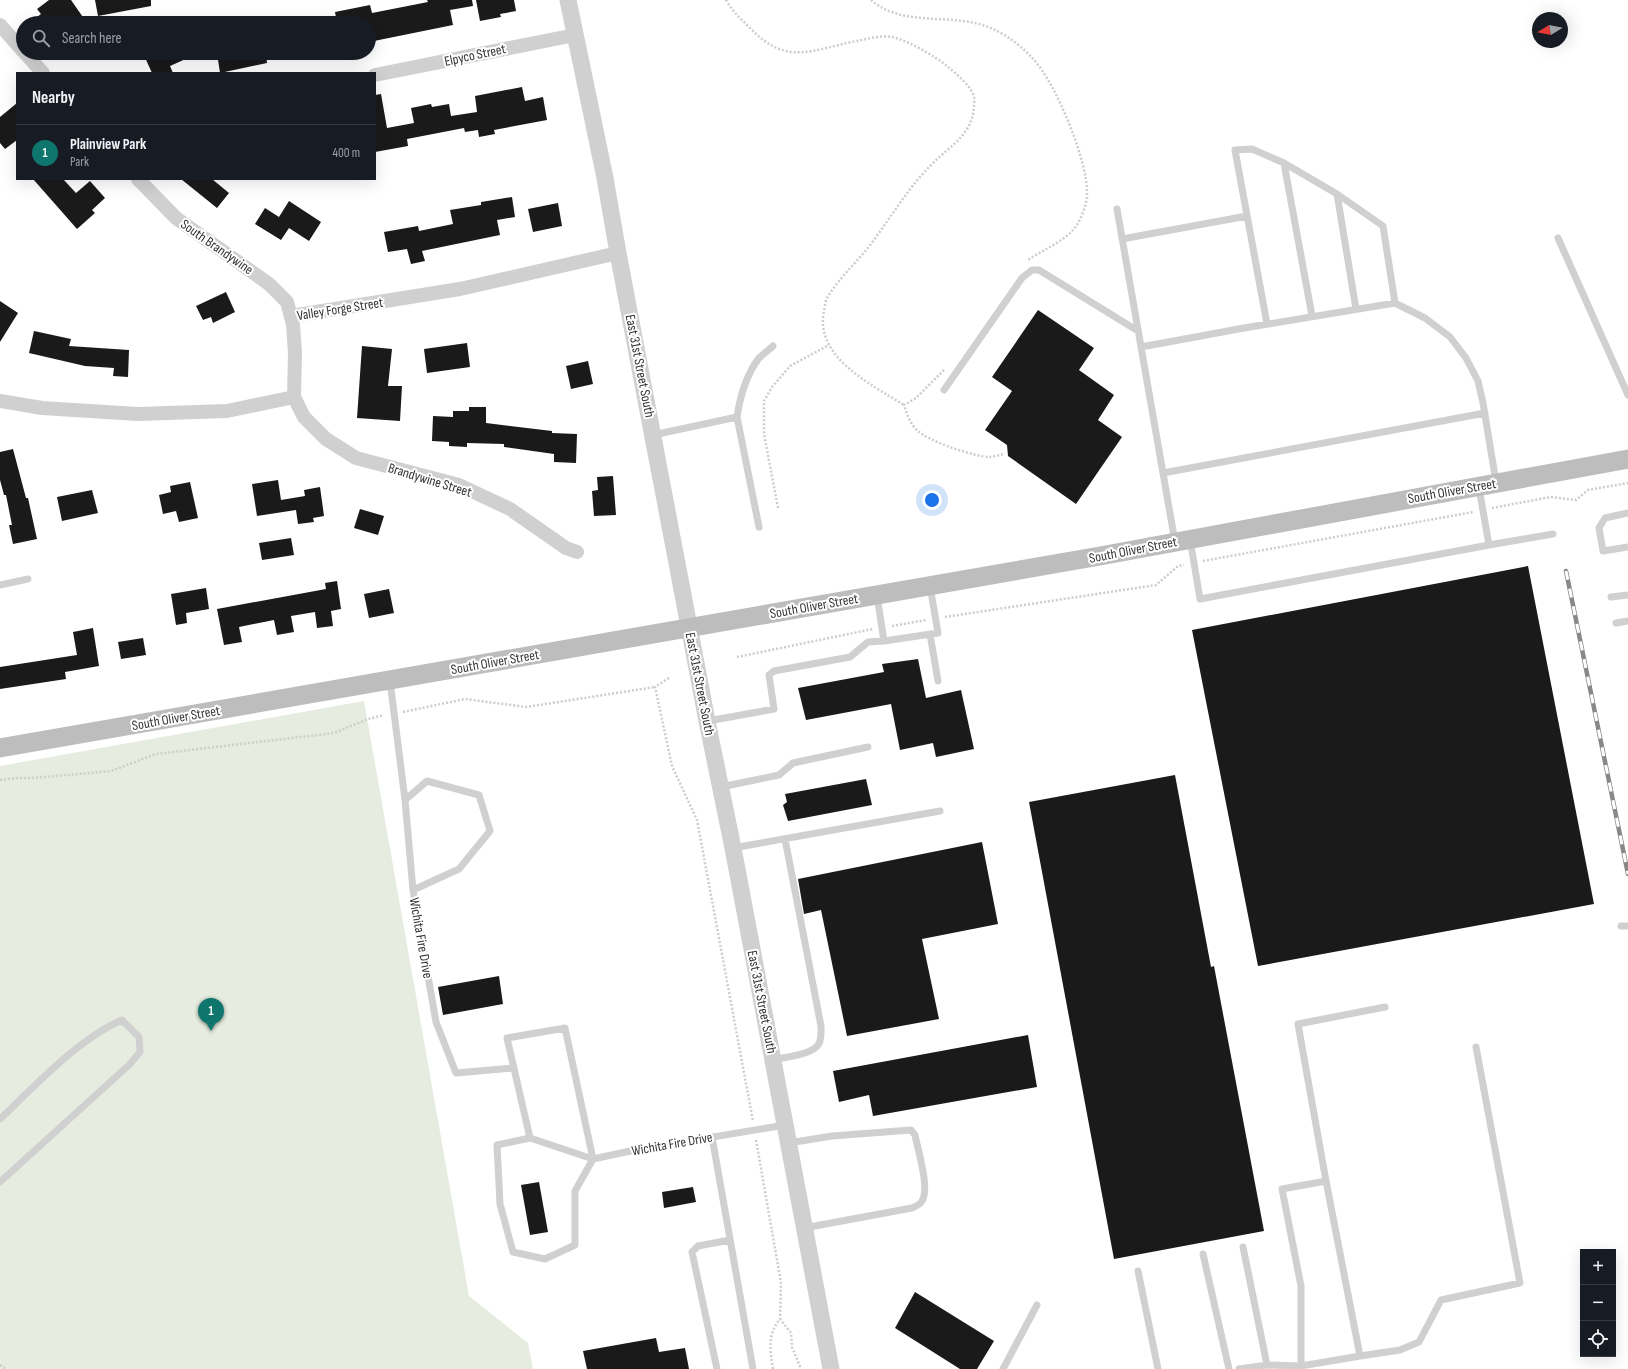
<!DOCTYPE html>
<meta charset="utf-8">
<style>
:root{--surface:#171b24;--page:#242831;--text:#f1f3f6;--muted:#9ea1a6;--line:#363941;--accent:#0f766e}
body{margin:0;font-family:"Sofia Sans Condensed",sans-serif;background:var(--page);color:var(--text)}
.controls{position:absolute;right:12px;bottom:12px;display:grid;overflow:hidden;border-radius:0px;box-shadow:0 4px 16px #0002}
.controls button{width:36px;height:36px;display:grid;place-items:center;padding:0;border:0;border-bottom:1px solid var(--line);background:var(--surface);color:var(--text);font:20px sans-serif}
.compass{position:absolute;left:1532px;top:12px;width:36px;height:36px;border-radius:50%;background:var(--surface);box-shadow:0 4px 16px #0002;rotate:260deg}
.you{position:absolute;left:932px;top:500px;width:14px;height:14px;margin:-10px;border:3px solid #fff;border-radius:50%;background:#1a73e8;box-shadow:0 0 0 6px #1a73e833}
.badge{display:grid;place-items:center;width:26px;height:26px;border-radius:50%;background:var(--accent);color:#fff;font-size:13px;font-weight:700}
.pin{position:absolute;translate:-50% -33px;filter:drop-shadow(0 1px 2px #0008)}
.pin::after{content:'';position:absolute;top:21px;width:14px;height:12px;background:inherit;clip-path:polygon(0 0,100% 0,50% 100%)}
.list{margin:0;padding:0;list-style:none}
h2{display:flex;justify-content:space-between;align-items:center;height:52px;margin:0;padding:0 16px;font-size:17px}
h2 small{font-size:13px;font-weight:400;color:var(--muted)}
.list li{display:grid;grid-template-columns:26px 1fr auto;gap:12px;align-items:center;box-sizing:border-box;height:56px;padding:0 16px;border-top:1px solid var(--line)}
.list b{display:block;font-size:15px;white-space:nowrap}
.list p{margin:0;font-size:13px;white-space:nowrap;color:var(--muted)}
.list em{font-size:13px;font-style:normal;color:var(--muted)}
.icon{flex:none;width:22px;height:22px;fill:none;stroke:currentColor;stroke-width:2;stroke-linecap:round;stroke-linejoin:round}
.map{position:relative;flex:none;width:1628px;height:1369px;overflow:hidden}
.search{position:absolute;background:var(--surface);box-shadow:0 4px 16px #0002;left:16px;top:16px;width:360px;height:44px;display:flex;align-items:center;gap:10px;box-sizing:border-box;padding:0 14px;border-radius:22px;color:var(--muted);font-size:15px}
.panel{position:absolute;background:var(--surface);box-shadow:0 4px 16px #0002;left:16px;top:72px;width:360px;height:108px;border-radius:0px}
.map>svg:first-child{display:block}
.green{fill:#e6ecdf}
.building{fill:#1a1a1a}
.lines{fill:none;stroke-linecap:round;stroke-linejoin:round}
.path{stroke:#cdcdcd;stroke-width:2.5;stroke-dasharray:2 2;stroke-linecap:butt}
.service{stroke:#d0d0d0;stroke-width:7}
.minor{stroke:#d0d0d0;stroke-width:14}
.tertiary{stroke:#d0d0d0;stroke-width:17}
.secondary{stroke:#bdbdbd;stroke-width:19}
.rail-casing{stroke:#888;stroke-width:4.5}
.rail{stroke:#fff;stroke-width:3;stroke-dasharray:9;stroke-linecap:butt}
.labels{text-anchor:middle;dominant-baseline:central;stroke-width:4;stroke-linejoin:round;paint-order:stroke}
.street-label{font-size:14px;fill:#333;stroke:#fff}
</style>
<div class="map">
<svg width="1628" height="1369" viewBox="0 0 1628 1369">
<rect width="100%" height="100%" fill="#fff"/>
<!-- green -->
<path class="green" d="M364,701L469,1296L528,1343L533,1369H0V766Z"/>
<!-- building -->
<path class="building" d="M49,0H71L87,23H29L41,14L37,9Z
M95,0H151V6L98,16Z
M427,0H472L473,6L450,10L453,25L369,42V23H337L335,12L370,5L372,13L428,2Z
M476,0H514L516,11L500,14L501,17L480,21Z
M143,53H199L170,66L173,73H152Z
M217,53H266L267,63L220,73Z
M522,87L525,101L543,97L547,120L494,130L495,134L479,137L478,130L465,132L464,128L407,139L408,146L375,152V95L381,94L387,128L414,123L411,108L431,104L432,107L449,104L451,116L477,112L475,96Z
M17,103V140L5,149L0,143V117Z
M33,179H63L76,193L90,181L105,198L92,210L95,213L77,229Z
M181,179H212L229,193L217,208Z
M512,197L515,217L497,220L500,235L422,251L425,261L411,264L407,249L388,252L384,232L418,226L419,231L453,224L450,210L481,205V202Z
M289,201L321,222L309,241L289,228L281,240L255,224L265,208L279,217Z
M558,203L562,226L533,232L528,209Z
M226,292L235,312L213,323L211,317L203,320L196,306Z
M0,301L18,313L0,342Z
M1038,310L1094,348L1079,370L1114,395L1098,420L1122,437L1076,504L1008,456L1007,445L985,430L1012,391L992,377Z
M34,331L71,339L69,346L129,350L128,377L113,376L114,368L85,366L29,353Z
M467,343L470,367L427,373L424,349Z
M362,346L392,349L388,386H402L400,421L357,418Z
M588,361L593,384L571,389L566,366Z
M469,407H486V423L552,431V433L577,434L576,463L554,462V454L504,447V444L467,443V447L449,446V442L432,441L433,416L453,417V411H469Z
M13,449L26,498H28L37,539L13,544L9,525H12L6,495H4L0,480V452Z
M613,476L616,515L594,516L592,491L598,490L597,477Z
M278,480L281,500L305,496L304,490L320,487L324,516L313,518L314,522L298,524L296,510L257,516L252,484Z
M190,482L198,518L179,522L176,511L163,514L159,495L171,492L170,486Z
M92,490L98,513L62,521L57,497Z
M360,509L384,516L378,535L354,528Z
M291,538L294,555L262,560L259,543Z
M1528,566L1594,904L1258,966L1192,630Z
M337,581L341,609L331,611L333,626L317,628L315,612L291,616L294,632L277,635L274,620L239,627L242,642L224,645L217,609L326,589L325,583Z
M206,588L209,609L186,613L187,623L176,625L171,594Z
M389,589L394,613L369,618L364,594Z
M93,628L99,666L65,672L66,679L0,689V667L77,655L73,632Z
M143,638L146,655L121,659L118,642Z
M918,659L926,698L961,690L974,749L936,757L933,743L900,750L891,704L806,720L798,688L884,672L882,664Z
M1175,775L1211,967L1214,966L1264,1231L1114,1259L1029,802Z
M866,779L872,805L788,821L783,805L787,802L785,794Z
M982,842L998,924L922,939L939,1019L847,1036L821,910L804,914L798,879Z
M499,976L503,1004L443,1015L438,987Z
M1028,1035L1037,1087L873,1116L869,1095L839,1102L833,1071Z
M539,1182L548,1232L530,1235L521,1185Z
M693,1187L696,1202L664,1208L662,1192Z
M915,1292L994,1341L977,1369H960L895,1328Z
M656,1338L659,1352L685,1348L689,1369H587L583,1351Z"/>
<g class="lines">
<!-- path -->
<path class="path" d="M726,0C732,11 742,20 751,29C788,67 813,49 857,41C867,39 881,35 892,37C909,41 933,55 947,66C956,74 971,85 974,97C975,99 974,104 974,107C972,135 950,146 932,164C908,188 891,217 871,244C857,262 839,278 827,298C825,302 825,307 824,311C814,357 872,385 904,405
M871,0C904,29 955,11 993,29C1007,35 1024,48 1034,60C1056,84 1088,161 1087,194C1087,204 1082,216 1077,225C1066,241 1044,249 1028,260
M944,370L916,398L904,405C907,414 910,424 917,430C927,441 975,457 990,457C995,456 1000,455 1005,454
M778,508L764,434V401L772,387L790,366L829,345
M1492,508L1551,497L1576,500L1588,490L1628,483
M1203,561L1473,512
M945,617L1156,585L1178,566L1184,565
M892,626L926,620
M737,657L873,629
M669,678L655,687L672,766L697,820L753,1121
M403,712L465,699L526,707L655,687
M0,780L16,778H33L111,771L156,754L334,733L368,719L384,715
M756,1140L781,1283L780,1319
M0,1365L6,1369
M773,1369C770,1350 767,1335 780,1319L791,1333L792,1347L801,1369"/>
<!-- service -->
<path class="service" d="M1284,163L1312,316
M1337,194L1356,309
M1117,209L1175,542
M1558,238L1628,395
M1122,239L1247,216
M1267,324L1235,150L1252,149L1284,163L1337,194L1383,226L1395,303
M1141,347L1244,328L1395,303L1425,318L1450,337L1466,358L1478,381L1483,403L1496,482
M944,390L1022,278L1032,270H1039L1138,331
M737,417C740,397 746,375 759,358C763,354 769,350 773,346
M653,435L737,417L759,527
M1163,473L1485,413
M1628,513L1605,518L1599,528L1603,551L1628,547
M1190,539L1200,599L1489,545L1479,488
M1489,545L1553,534
M0,585L28,579
M877,596L884,641
M1611,597L1628,595
M1616,623L1628,621
M930,634L938,681
M390,681L405,800L427,781L479,795L490,831L459,869L413,890L436,1022L456,1073L514,1068
M708,721L774,709L769,675L774,671L850,657L868,642L884,641L938,633L930,586
M721,787L779,775L793,763L868,747
M405,800L413,890
M733,848L940,811
M1621,926H1628
M565,1028L593,1159L530,1138L507,1038Z
M773,1060C784,1057 811,1055 818,1045C822,1040 821,1032 821,1026L785,839
M0,1119C35,1086 78,1039 122,1020L139,1037L140,1052L129,1065L0,1182
M712,1137L753,1369
M530,1138L497,1145L500,1204L513,1252L545,1259L575,1245V1191L593,1159L635,1150L785,1125
M789,1143L832,1136L911,1130L915,1135C918,1151 930,1188 922,1201C920,1205 916,1206 912,1208L804,1228
M1326,1181L1360,1356L1301,1366V1286L1282,1189Z
M1326,1181L1298,1024L1385,1007
M1243,1247L1267,1365
M1203,1254L1229,1369
M1138,1271L1158,1369
M1360,1356L1400,1350L1419,1342L1441,1300L1520,1283L1476,1047
M717,1369L692,1252L698,1246L730,1240
M1003,1369L1037,1305
M1239,1369L1267,1365L1301,1366V1369"/>
<!-- minor -->
<path class="minor" d="M0,25L23,51
M25,53L43,73
M375,75L575,35
M138,179L176,218L269,284L287,302L293,325L295,353L294,397L304,417L326,439L356,458L459,485L510,509L566,548L577,552
M291,316L460,289L618,253
M0,401L42,408L138,414L227,411L294,397"/>
<!-- tertiary -->
<path class="tertiary" d="M568,0L605,178L618,253L707,721L733,848L831,1369"/>
<!-- secondary -->
<path class="secondary" d="M0,748L1100,556L1628,459"/>
<defs>
<path id="rail" d="M1566,571L1628,874"/>
</defs>
<!-- rail casing -->
<use href="#rail" class="rail-casing"/>
<!-- rail -->
<use href="#rail" class="rail"/>
</g>
<g class="labels">
<!-- street labels -->
<g class="street-label">
<text transform="translate(475 55) rotate(-12)">Elpyco Street</text>
<text transform="translate(217 247) rotate(35)">South Brandywine</text>
<text transform="translate(340 309) rotate(-9)">Valley Forge Street</text>
<text transform="translate(640 366) rotate(79)">East 31st Street South</text>
<text transform="translate(430 480) rotate(17)">Brandywine Street</text>
<text transform="translate(1452 491) rotate(-10)">South Oliver Street</text>
<text transform="translate(1133 550) rotate(-11)">South Oliver Street</text>
<text transform="translate(814 606) rotate(-10)">South Oliver Street</text>
<text transform="translate(495 662) rotate(-10)">South Oliver Street</text>
<text transform="translate(700 684) rotate(79)">East 31st Street South</text>
<text transform="translate(176 718) rotate(-10)">South Oliver Street</text>
<text transform="translate(421 938) rotate(80)">Wichita Fire Drive</text>
<text transform="translate(762 1002) rotate(79)">East 31st Street South</text>
<text transform="translate(672 1144) rotate(-10)">Wichita Fire Drive</text>
</g>
</g>
</svg>
<div class="controls">
<button>+</button>
<button>−</button>
<button><svg class="icon" aria-label="locate" viewBox="0 0 24 24"><circle cx="12" cy="12" r="6"/><path d="M12 2v4M12 18v4M2 12h4M18 12h4"/></svg></button>
</div>
<svg class="compass" viewBox="-18 -18 36 36"><path d="M0-13l5 13h-10z" fill="#e53935"/><path d="M0 13l5-13h-10z" fill="#9ea1a6"/></svg>
<div class="you"></div>
<div class="pin badge" style="left:211px;top:1031px">1</div>
<div class="search"><svg class="icon" aria-label="search" viewBox="0 0 24 24"><circle cx="10" cy="10" r="6"/><path d="M15 15l6 6"/></svg>Search here</div>
<section class="panel">
<h2>Nearby<small></small></h2>
<ul class="list">
<li><span class="badge">1</span><div><b>Plainview Park</b><p>Park</p></div><em>400 m</em></li>
</ul>
</section>
</div>
